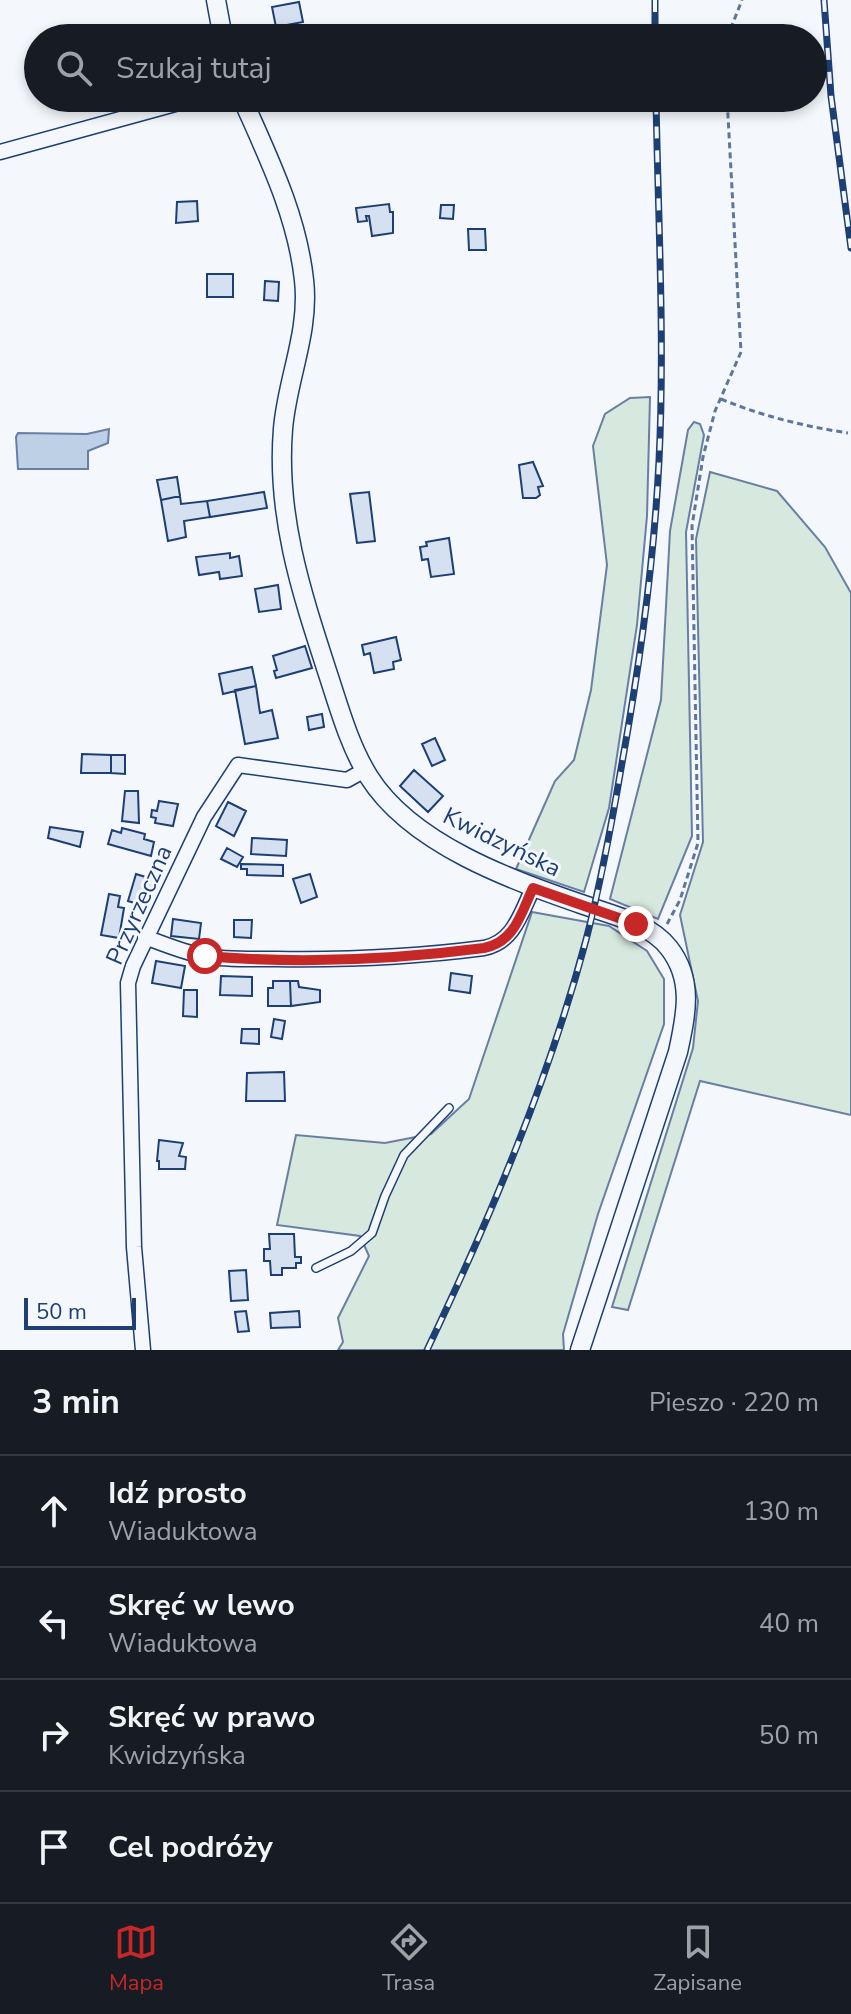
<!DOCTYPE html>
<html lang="pl">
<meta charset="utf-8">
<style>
:root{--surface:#171b24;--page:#242831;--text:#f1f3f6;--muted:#9ea1a6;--line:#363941;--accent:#c62828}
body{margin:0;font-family:"Nunito Sans",sans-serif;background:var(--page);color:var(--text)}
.scale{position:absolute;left:24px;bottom:20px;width:112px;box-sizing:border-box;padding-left:8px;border:4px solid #1d3f73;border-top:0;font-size:22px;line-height:28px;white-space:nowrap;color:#1d3f73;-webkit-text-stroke:6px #f4f7fb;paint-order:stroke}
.stop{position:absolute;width:24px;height:24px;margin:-18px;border:6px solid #c62828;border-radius:50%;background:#fff}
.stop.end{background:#c62828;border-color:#fff;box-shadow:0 2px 8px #0008}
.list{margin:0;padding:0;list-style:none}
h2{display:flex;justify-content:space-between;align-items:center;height:104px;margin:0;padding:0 32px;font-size:34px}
h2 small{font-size:26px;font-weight:400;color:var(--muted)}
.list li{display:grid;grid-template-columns:52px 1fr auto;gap:24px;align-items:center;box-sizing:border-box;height:112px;padding:0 32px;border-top:2px solid var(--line)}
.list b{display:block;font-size:30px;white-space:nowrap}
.list p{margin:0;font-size:26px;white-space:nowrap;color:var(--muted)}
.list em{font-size:26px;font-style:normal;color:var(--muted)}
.icon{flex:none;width:44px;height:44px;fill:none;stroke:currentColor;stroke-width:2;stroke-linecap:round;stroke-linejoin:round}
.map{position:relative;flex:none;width:851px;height:1350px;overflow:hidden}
.search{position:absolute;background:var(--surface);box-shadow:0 4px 12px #0003;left:24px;right:24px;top:24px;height:88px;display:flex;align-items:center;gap:20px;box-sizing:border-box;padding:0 28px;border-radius:44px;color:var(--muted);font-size:30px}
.sheet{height:552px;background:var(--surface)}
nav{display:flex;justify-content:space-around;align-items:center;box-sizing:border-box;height:112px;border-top:2px solid var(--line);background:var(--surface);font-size:22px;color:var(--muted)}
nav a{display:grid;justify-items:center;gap:4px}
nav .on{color:var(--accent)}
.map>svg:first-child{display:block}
.green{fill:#d7e8df;stroke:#687fa3;stroke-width:2}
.water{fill:#bed0e5;stroke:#687fa3;stroke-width:2}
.building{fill:#d5e0f0;stroke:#1d3f73;stroke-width:2}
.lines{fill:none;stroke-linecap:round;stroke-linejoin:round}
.lane-casing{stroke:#1d3f73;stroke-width:10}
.street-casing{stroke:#1d3f73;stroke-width:17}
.secondary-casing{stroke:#1d3f73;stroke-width:21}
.path{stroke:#5e769c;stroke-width:3;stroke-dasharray:6 4;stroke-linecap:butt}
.lane{stroke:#f4f7fb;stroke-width:7}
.street{stroke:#f4f7fb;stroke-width:14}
.secondary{stroke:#f4f7fb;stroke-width:18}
.rail-casing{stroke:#1d3f73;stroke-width:7}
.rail{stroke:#f4f7fb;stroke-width:4;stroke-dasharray:12;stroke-linecap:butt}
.route{stroke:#c62828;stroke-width:10}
.labels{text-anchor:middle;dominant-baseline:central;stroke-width:6;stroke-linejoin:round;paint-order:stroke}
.street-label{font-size:24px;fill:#1d3f73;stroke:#f4f7fb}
</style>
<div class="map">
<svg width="851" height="1350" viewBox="0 0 851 1350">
<rect width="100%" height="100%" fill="#f4f7fb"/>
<!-- green -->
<path class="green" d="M650,397L647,516L637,625L609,808L584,892L516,869L555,781L574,760L591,690L607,565L593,446L605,414L630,398Z
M694,422L700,424L704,435L686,532L692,836L658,919L610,899L661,700L670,531L688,430Z
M710,472L777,491L825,547L851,593V1115L700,1081L628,1310L612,1307L693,1048L698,1001L680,915L703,842L696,539Z
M532,912L609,926L647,951L664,979V1024L598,1214L563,1334L564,1350H338L343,1342L338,1318L369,1256L360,1236L277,1225L296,1135L385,1143L431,1134L469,1099Z"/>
<!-- water -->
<path class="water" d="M109,429L108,443L88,451V469H18L16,437L18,433L87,434Z"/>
<!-- building -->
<path class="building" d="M299,2L303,22L276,27L272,7Z
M143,26L146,35L126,38L124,31Z
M197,201L198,221L176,223L177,202Z
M389,204L390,212H393V233L372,236L369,216H366L367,221L358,222L356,208Z
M441,205H454L453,219L440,218Z
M468,229H485L486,250H469Z
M207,274H233V297H207Z
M265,281L279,282L278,301L264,300Z
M533,462L543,486L538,487L540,495L536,498H523L519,465Z
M177,477L180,496L161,500L157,480Z
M264,492L267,508L210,517L207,501Z
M369,492L375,541L357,543L350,494Z
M180,496L181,504L207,501L210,517L184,521L186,537L168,541L161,500Z
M449,538L454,574L431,577L428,559L422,560L420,547L427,546L426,542Z
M230,553V558L239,556L242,576L220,579L219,572L199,575L196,557Z
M278,585L281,609L259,612L255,589Z
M396,637L401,660L393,662L394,669L374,673L370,653L364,655L362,645Z
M305,646L312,668L276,678L274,671L277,670L273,656Z
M252,667L256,686L223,694L219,674Z
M256,686L260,713L272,710L278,738L245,744L235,690Z
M322,714L324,727L309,730L307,717Z
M435,738L445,760L432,766L422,744Z
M82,754L111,755V773H81Z
M111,755H125V774L111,773Z
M414,770L443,796L428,812L400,786Z
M125,791H138L139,823L122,821Z
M159,801L178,804L173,826L155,823L156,818L151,817L152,810L157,811Z
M228,802L246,811L234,836L216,826Z
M50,827L83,832L80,847L48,838Z
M122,828L145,834L144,839L154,842L151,856L108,844L112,830L121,833Z
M252,838L287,840L286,856L251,854Z
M227,848L243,857L237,867L221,859Z
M241,864L283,865V876L247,875V869H241Z
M136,874L155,880L149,899L143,897L141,905L128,901Z
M310,874L317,897L301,903L293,879Z
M109,894L120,896L118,907L124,908L119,938L101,935Z
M173,919L201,923L199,939L171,936Z
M234,920H252L251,938L234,937Z
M156,961L185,966L181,988L152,983Z
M451,973L472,976L470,993L449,990Z
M221,976L252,977V996L220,995Z
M273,981H290L291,1006H268V988H273Z
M290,981H298L299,987L320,990V1002L291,1006Z
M184,990H197V1017L183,1016Z
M274,1019L285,1021L282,1039L271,1037Z
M242,1029H259V1044L241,1043Z
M284,1072L285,1101H246L247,1073Z
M159,1140L183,1143L179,1156L186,1157L185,1169H159V1161H157Z
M269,1234H294L295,1257H301V1263H296V1268H282V1275H271L270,1261H264V1249H270Z
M246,1270L248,1300L231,1301L229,1271Z
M246,1311L249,1331L238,1332L235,1312Z
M299,1311L300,1327L271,1328L270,1313Z"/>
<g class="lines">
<defs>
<path id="lane" d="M316,1268L351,1251L372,1233L385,1196L404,1155L449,1108"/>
<path id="street" d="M0,152L197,98
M145,937C164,944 183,952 203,956C227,960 253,959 277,959C346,960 415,957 484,948C514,942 521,913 533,888
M143,1350L134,1247L128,983L133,966L204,817L238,765L347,780L365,770"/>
<path id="secondary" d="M216,0L223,38
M242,98C268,157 297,215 304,280C310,332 287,379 283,429C276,515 301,591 327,671C339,707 349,745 369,777C412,845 512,880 584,905C612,915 650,923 669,948C694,980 686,1015 678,1052L580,1350"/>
</defs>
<!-- lane casing -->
<use href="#lane" class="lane-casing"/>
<!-- street casing -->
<use href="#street" class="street-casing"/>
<!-- secondary casing -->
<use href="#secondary" class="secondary-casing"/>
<!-- path -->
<path class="path" d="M727,38L742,0
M721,399C762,416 803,426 848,433
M667,924L680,900L698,843L692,526L703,457L715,411L741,352L727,98"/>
<!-- lane -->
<use href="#lane" class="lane"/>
<!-- street -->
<use href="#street" class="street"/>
<!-- secondary -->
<use href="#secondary" class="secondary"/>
<defs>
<path id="rail" d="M655,0V38
M824,0L831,96L851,248
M427,1350C490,1218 548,1082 586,940C601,882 612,822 622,763C640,663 654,562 659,461C665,340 658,218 656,98"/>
</defs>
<!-- rail casing -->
<use href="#rail" class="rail-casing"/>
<!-- rail -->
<use href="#rail" class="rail"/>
</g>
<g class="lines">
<!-- route -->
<path class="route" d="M205,956C298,964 392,960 484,948C515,942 521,913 533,888L636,924"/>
</g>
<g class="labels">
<!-- street labels -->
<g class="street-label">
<text transform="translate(502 842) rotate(26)">Kwidzyńska</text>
<text transform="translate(139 905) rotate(-66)">Przyrzeczna</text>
</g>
</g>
</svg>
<div class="scale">50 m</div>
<div class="stop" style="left:205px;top:956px"></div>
<div class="stop end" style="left:636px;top:924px"></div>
<div class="search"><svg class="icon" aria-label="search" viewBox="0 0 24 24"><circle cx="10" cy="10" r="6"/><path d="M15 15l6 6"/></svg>Szukaj tutaj</div>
</div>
<section class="sheet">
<h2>3 min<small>Pieszo · 220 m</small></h2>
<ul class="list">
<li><svg class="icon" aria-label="ahead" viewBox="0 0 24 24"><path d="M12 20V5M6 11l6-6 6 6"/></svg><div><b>Idź prosto</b><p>Wiaduktowa</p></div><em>130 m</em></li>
<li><svg class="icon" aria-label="left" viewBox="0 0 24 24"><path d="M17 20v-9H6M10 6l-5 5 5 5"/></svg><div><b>Skręć w lewo</b><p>Wiaduktowa</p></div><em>40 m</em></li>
<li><svg class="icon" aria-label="right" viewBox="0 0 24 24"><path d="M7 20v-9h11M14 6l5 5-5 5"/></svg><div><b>Skręć w prawo</b><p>Kwidzyńska</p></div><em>50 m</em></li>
<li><svg class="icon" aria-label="arrive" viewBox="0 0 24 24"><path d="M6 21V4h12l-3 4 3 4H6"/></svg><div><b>Cel podróży</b></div></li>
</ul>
</section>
<nav>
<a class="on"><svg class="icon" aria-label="map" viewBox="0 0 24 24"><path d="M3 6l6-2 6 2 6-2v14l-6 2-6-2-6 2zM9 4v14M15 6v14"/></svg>Mapa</a>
<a><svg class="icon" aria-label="directions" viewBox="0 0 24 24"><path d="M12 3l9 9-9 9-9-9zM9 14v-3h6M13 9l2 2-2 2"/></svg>Trasa</a>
<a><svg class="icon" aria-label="saved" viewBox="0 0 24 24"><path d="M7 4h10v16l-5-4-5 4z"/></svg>Zapisane</a>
</nav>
